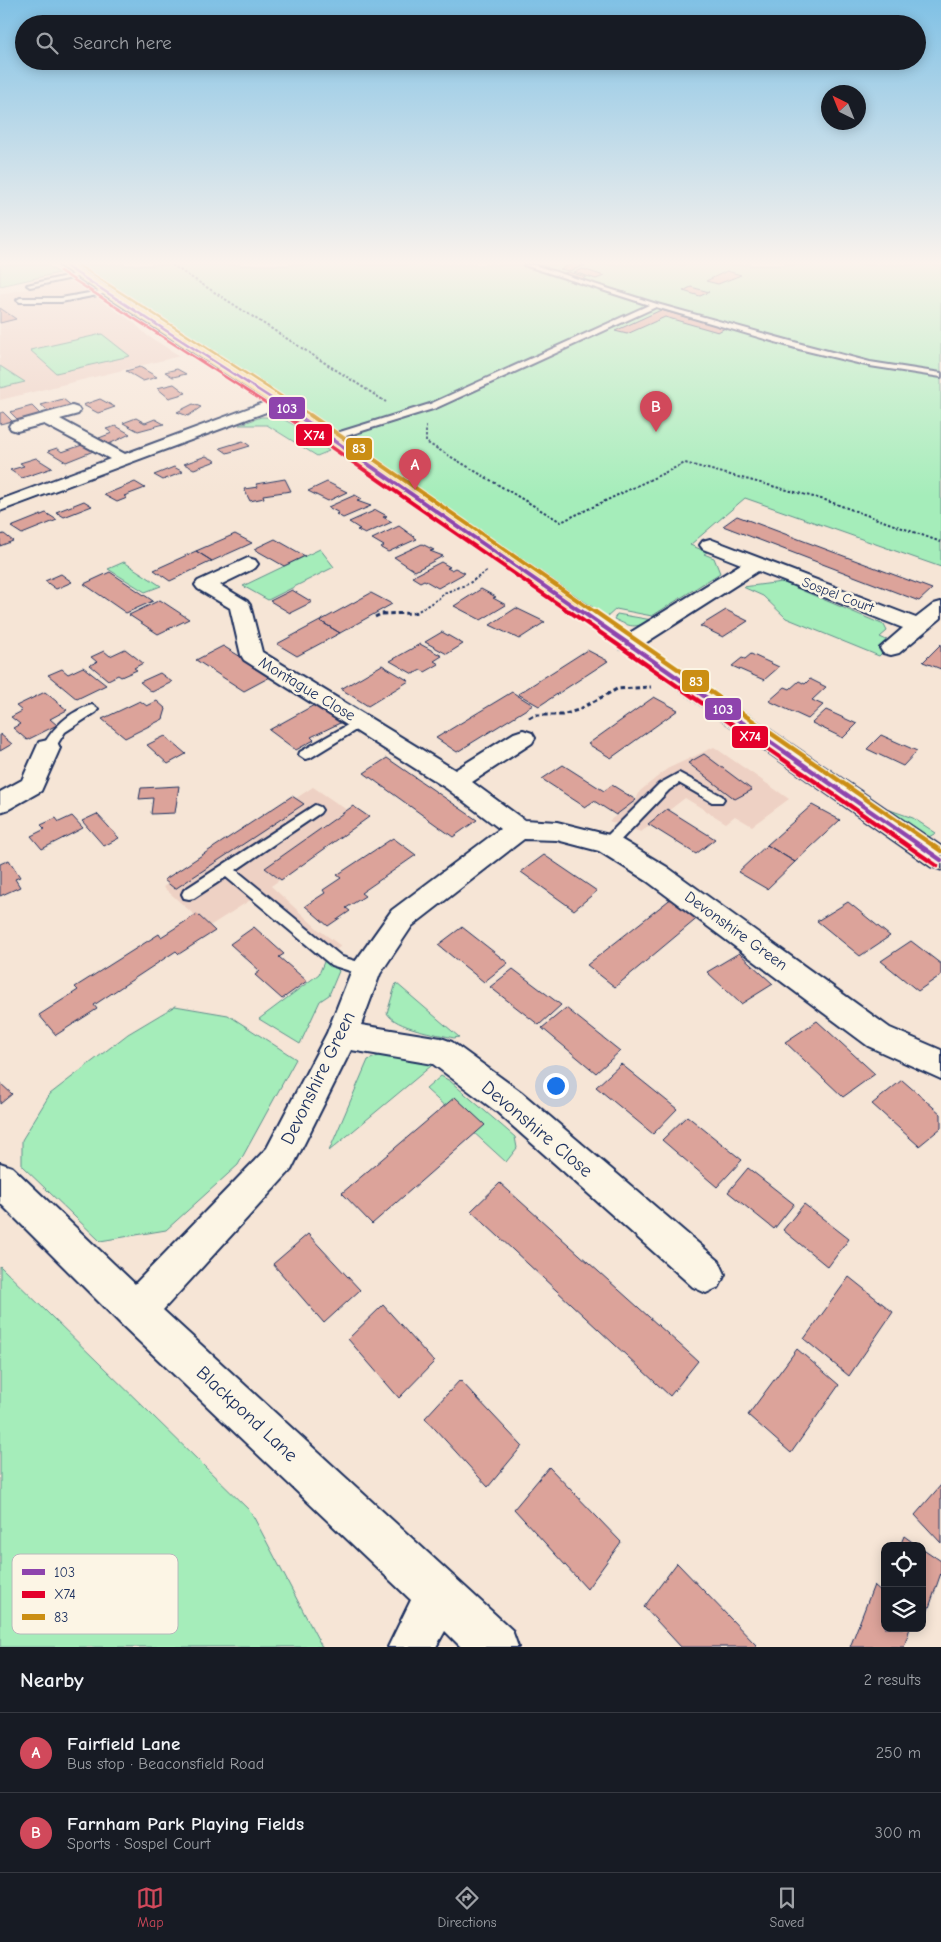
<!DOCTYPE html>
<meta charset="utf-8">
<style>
:root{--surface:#171b24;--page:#20242c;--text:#f1f3f6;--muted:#9ea1a6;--line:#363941;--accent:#d1495b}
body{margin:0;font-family:"Comic Neue",sans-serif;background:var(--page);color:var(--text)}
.controls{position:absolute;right:15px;bottom:15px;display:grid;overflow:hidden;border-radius:10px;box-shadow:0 2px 12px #0003}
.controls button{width:45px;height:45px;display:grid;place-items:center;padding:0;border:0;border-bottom:1px solid var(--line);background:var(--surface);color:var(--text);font:25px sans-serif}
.compass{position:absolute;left:821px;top:85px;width:45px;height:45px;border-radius:50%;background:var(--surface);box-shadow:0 2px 12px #0003;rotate:317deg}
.you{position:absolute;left:555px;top:1085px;width:18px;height:18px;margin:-12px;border:4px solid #fff;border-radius:50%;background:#1a73e8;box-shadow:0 0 0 8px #1a73e833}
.badge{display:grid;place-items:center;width:32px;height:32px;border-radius:50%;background:var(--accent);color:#fff;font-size:16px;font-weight:700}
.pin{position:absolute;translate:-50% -41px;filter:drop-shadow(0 1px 2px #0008)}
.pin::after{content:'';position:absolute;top:26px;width:18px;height:15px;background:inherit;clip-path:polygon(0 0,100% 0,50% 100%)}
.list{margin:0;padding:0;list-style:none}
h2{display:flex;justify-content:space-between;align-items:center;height:65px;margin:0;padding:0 20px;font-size:21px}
h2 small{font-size:16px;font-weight:400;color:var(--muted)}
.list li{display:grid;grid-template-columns:32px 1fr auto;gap:15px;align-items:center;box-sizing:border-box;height:80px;padding:0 20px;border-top:1px solid var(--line)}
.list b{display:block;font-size:19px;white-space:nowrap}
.list p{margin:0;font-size:16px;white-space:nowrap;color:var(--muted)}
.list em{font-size:16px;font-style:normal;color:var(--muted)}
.icon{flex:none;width:28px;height:28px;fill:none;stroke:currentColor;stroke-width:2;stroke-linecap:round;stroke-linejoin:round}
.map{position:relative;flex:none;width:941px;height:1647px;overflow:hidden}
.search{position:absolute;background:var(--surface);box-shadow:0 2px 12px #0003;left:15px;right:15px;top:15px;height:55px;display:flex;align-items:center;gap:12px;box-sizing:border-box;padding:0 18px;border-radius:28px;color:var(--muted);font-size:19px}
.sheet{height:225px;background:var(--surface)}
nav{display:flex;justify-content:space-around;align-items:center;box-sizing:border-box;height:70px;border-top:1px solid var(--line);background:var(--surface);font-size:14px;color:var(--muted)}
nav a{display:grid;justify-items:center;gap:2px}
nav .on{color:var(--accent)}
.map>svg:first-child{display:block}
.built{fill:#eed1c4}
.green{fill:#a5edba;stroke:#608e8c}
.building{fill:#dca39a;stroke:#1b2f5e}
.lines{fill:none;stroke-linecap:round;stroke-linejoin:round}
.lane-casing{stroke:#1b2f5e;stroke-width:4}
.street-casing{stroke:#1b2f5e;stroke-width:4}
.primary-casing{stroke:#1b2f5e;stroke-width:3}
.path-far1{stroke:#1b2f5e;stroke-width:2;stroke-dasharray:2.5 2;stroke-linecap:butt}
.path{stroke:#1b2f5e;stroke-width:3;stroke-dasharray:4.5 3;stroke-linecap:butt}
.lane{fill:#fcf5e5;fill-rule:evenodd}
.street{fill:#fcf5e5;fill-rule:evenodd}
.primary{fill:#ffdd96;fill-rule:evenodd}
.bus-1-far2-casing{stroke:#fcf5e5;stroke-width:4.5}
.bus-1-far1-casing{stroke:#fcf5e5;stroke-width:6}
.bus-1-casing{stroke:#fcf5e5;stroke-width:8}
.bus-2-far2-casing{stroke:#fcf5e5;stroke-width:4.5}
.bus-2-far1-casing{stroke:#fcf5e5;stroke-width:6}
.bus-2-casing{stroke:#fcf5e5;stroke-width:8}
.bus-3-far2-casing{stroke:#fcf5e5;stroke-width:4.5}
.bus-3-far1-casing{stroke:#fcf5e5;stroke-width:6}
.bus-3-casing{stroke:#fcf5e5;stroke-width:8}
.bus-1-far2{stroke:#8e44ad;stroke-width:2.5}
.bus-1-far1{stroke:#8e44ad;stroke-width:4}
.bus-1{stroke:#8e44ad;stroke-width:4.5}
.bus-2-far2{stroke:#e4002b;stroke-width:2.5}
.bus-2-far1{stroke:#e4002b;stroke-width:4}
.bus-2{stroke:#e4002b;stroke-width:4.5}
.bus-3-far2{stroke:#cb8e13;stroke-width:2.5}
.bus-3-far1{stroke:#cb8e13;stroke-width:4}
.bus-3{stroke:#cb8e13;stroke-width:4.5}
.labels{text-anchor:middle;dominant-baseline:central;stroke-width:5;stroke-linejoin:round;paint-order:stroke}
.far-street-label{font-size:14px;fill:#1b2f5e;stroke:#fcf5e5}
.street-label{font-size:16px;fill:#1b2f5e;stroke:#fcf5e5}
.near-street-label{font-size:19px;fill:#1b2f5e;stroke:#fcf5e5}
.key{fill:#fcf5e5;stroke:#b8babc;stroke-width:1}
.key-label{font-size:14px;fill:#1b2f5e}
.line-badge{stroke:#fcf5e5;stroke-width:2}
.badge-label{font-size:14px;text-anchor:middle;font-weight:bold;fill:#fff}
</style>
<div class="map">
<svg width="941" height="1647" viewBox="0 0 941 1647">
<rect width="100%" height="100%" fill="#f6e5d6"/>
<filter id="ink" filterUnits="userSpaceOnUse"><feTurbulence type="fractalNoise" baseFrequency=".02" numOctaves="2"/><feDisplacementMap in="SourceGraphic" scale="10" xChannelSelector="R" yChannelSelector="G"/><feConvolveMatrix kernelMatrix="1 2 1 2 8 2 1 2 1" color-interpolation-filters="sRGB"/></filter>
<g filter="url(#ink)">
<!-- built -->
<path class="built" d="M72,281L133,322L148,336L180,356L0,400V294Z
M714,747L789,799L752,826L735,816L726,823L685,798L641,832L609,821L636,800L640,791L667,769Z
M313,787L363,821L271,886L319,930L341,946L326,957L252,899L208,927L163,887Z"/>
<!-- green -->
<path class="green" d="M0,265H47L59,273L0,286Z
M73,265H941V567L745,498L690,545L707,552L704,554L714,558L720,573L652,616L616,609L606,618L572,598L361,450L196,342L160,323Z
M102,334L130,356L56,373L30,350Z
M0,366L25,382L0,388Z
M261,417H279L294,425L329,451L317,456L267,425H239Z
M320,549L334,567L268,600L243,586Z
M124,562L161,586L145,592L108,569Z
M782,582L884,625L887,631L880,637L893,643L879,656L786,618L763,596L743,587Z
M617,614L652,620C634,629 631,627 614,619Z
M890,810L913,818L936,833L925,839L890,814Z
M326,957L339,971L329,995L320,1001L300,1044L259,1019L319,974Z
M396,983L459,1037L454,1038C437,1034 395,1028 387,1013Z
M175,1006L228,1015L296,1059L238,1165L166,1230L100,1241L22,1166V1140L50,1094L128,1034Z
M391,1051L437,1061L329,1151L368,1060Z
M441,1076L450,1081L515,1137L517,1148L506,1162L426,1089Z
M0,1266L251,1512L322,1647H0Z"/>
<!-- building -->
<path class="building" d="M570,265H586L569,271L560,269Z
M583,269L604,276L596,279L574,272Z
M727,271L741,275L718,284L706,281Z
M568,272L586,277L580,280L561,274Z
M691,287L709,292L700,296L683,291Z
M0,308L16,319L0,323Z
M661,310L725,328L718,332L665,317L627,334L615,331Z
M140,367L157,377L143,381L126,371Z
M177,369L186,374L173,377L165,372Z
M174,384L186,393L169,398L157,388Z
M63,399L73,407L51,413L41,405Z
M100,399L115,407L98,413L83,405Z
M193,404L201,407L188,416L177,412Z
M32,406L41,415L19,421L10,412Z
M3,412L12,421L0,424V413Z
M136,418L145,423L155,419L164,424L138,431L123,423Z
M116,426L130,434L109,444L99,438L112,433L106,429Z
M243,441L250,446L227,453L220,448Z
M85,444L96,450L66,462L48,451L57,448L62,452Z
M206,456L216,461L194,469L184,464Z
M36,458L52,468L22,478L10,470L24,466L20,463Z
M174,467L183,472L163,480L154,475Z
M285,479L291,491L263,495L264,498L250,501L244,489L258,487L256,484Z
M135,482L145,488L124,496L127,498L117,502L104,495Z
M327,482L347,492L328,501L308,491Z
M355,495L362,499L357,501L371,506L343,518L336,514L339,513L328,507Z
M84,501L92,506L64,517L56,512Z
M376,510L387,516L383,517L392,522L365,534L357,530L360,529L349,522Z
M46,513L57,520L22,534L11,527Z
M737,516L932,589L919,601L723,526Z
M399,526L417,539L388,552L381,548L384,546L372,539Z
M4,534L13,541L0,546V535Z
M235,534L252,543L212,561L196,551Z
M275,539L305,556L284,566L254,549Z
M422,544L434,550L430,551L443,556L415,571L394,557Z
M196,551L212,561L170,581L154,570Z
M441,562L450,567L447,568L451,570L455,568L465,573L438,588L424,580L420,582L412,577Z
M110,572L153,601L126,613L84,584Z
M61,574L72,582L56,589L45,581Z
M481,589L496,597L493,598L506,605L481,620L454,606Z
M292,590L312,602L290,613L270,601Z
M371,593L392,604L340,633L320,621Z
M160,600L189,619L158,634L129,615Z
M516,608L545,622L519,639L490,625Z
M726,610L748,621L723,637L700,626Z
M320,621L340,633L297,656L277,644Z
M442,632L463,644L447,654L425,642Z
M420,644L442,656L434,661L439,664L425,672L421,670L413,674L390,661Z
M941,644V669L923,662Z
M223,646L272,676L244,691L196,660Z
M125,649L143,663L134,668L137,670L121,677L118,675L108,680L90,665L97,662L91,657L104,651L110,656Z
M587,650L608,661L539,706L518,694Z
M751,654L779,667L764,680L732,666L742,658L745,659Z
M382,665L409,681L368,706L341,689Z
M83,667L106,685L77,699L48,675L62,669L68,674Z
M160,673L172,682L152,692L140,682Z
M810,679L826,687L812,700L823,705L808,719L769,701L785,687L790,689L799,681L805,684Z
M45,692L67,710L50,719L57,725L27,740L13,728L20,724L11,717L22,711L16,706Z
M512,692L533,705L457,752L436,738Z
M654,697L678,710L611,758L588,744Z
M140,701L147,706L157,701L166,709L163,719L125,738L102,719Z
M316,704L342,722L311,737L314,740L296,750L269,730Z
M826,710L857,724L843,738L812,723Z
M0,734L12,744L0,751Z
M881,735L917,751L903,766L867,749Z
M165,736L186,754L168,764L147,745Z
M704,754L752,790L735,799L688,763Z
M387,758L477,820L453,837L364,773Z
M563,765L604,791L612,785L636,800L616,815L594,801L585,807L542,779Z
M179,786L175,813L151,814L153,798L139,799L141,788Z
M292,796L304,804L175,889L164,880Z
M812,805L840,820L795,862L767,845Z
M353,806L369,817L281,880L265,868Z
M667,809L715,839L696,854L648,824Z
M97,814L119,838L104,846L82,821Z
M72,816L83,828L42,849L31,836L45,829L41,825L56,818L59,822Z
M393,838L416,855L361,893L365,896L346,908L350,911L328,926L305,906L325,893L323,890L341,878L337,875Z
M767,845L795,862L767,889L738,872Z
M544,855L597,891L574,910L521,872Z
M9,860L20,877L15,879L20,887L0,896V864Z
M673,897L700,916L615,987L587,965Z
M848,902L890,936L860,956L817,921Z
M197,914L215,931L179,954L176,951L94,1005L97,1009L56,1035L39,1015L78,990L75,987L159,934L161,937Z
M254,927L284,954L279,957L307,981L282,999L255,975L260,971L230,944Z
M462,927L508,963L484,982L438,945Z
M911,941L941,964V975L918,991L881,961Z
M739,953L773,984L741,1004L707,972Z
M513,969L561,1005L539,1025L490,987Z
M566,1008L620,1051L596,1073L542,1028Z
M817,1021L875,1074L843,1097L785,1042Z
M621,1064L677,1109L653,1134L596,1087Z
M902,1080L941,1114V1128L919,1146L872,1104Z
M0,1083L12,1094L0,1104Z
M455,1097L485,1125L372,1224L342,1193Z
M687,1116L742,1160L717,1187L662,1140Z
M748,1168L794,1204L774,1229L728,1192Z
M500,1183L698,1361L670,1396L471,1211Z
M804,1204L849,1239L828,1267L783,1230Z
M308,1234L360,1290L324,1323L273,1264Z
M849,1277L893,1312L849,1376L804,1339Z
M383,1305L434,1362L399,1398L348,1339Z
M797,1349L839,1385L791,1453L748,1415Z
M460,1380L522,1446L488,1487L425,1418Z
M549,1467L621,1542L587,1589L514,1509Z
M941,1485V1543L915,1515Z
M904,1536L918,1546H900Z
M922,1548L941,1561V1573L923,1625Z
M677,1563L756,1645L755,1647H681L644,1607Z
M874,1585L883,1593L885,1588V1628H910L904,1647H850Z"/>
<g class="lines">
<defs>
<path id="lane" d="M524,265H534L657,304L805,345L870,362L941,373V377L870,366L799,349L656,307L436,408L333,440H327V436L430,404L649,305Z
M80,273L82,274V276L30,287L27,285Z
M106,290L109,292L108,293L61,302H20L17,300L20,298H61Z
M92,705L98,709L96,712L65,732L53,751H43L42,748C52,728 70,711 92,705Z
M360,718L366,722L364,725L310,758L305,759L299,755L300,752Z
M679,773L722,796L724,799L722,802H712L679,783L669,790L613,848H603L601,844L603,840L659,784Z
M315,805L320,807L322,810L320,813L236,870L342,957L372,966L374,970L372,974L366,976L331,965L226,877L194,898L189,899L184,898L182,894L184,890Z"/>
<path id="street" d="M279,397L285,399L287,402L285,405L0,511V500L110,459L44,424L17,431L11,429L9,426L11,423L72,406L78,408L80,411L78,414L60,419L125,454Z
M710,539L916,618L934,604L941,602V618L899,653L891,655L883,653L880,648L903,628L758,571L636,649L628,651L620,649L617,644L620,639L741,564L703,549L700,545L703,541Z
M248,558L255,560L258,564L255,568L220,585L247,601L250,605L262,652L455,770L514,733L523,730L532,733L535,738L532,743L472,782L524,820L557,822L617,837L667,867L890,1028L941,1050V1079L868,1046L647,881L599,851L557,840L524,839L412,926L380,974L361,1025L441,1038L452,1042L521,1092L719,1261L725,1274L719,1287L706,1293L693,1287L497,1112L433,1064L351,1050L291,1170L163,1310L512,1630L518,1647H461L445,1631L436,1647H388L411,1600L122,1325L0,1203V1163L12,1167L135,1284L267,1148L327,1033L355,962L392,910L500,829L446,788L244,660L241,655L230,608L198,589L195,585L198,581Z
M48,740L57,742L60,748L41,791L9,809L0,812V792L22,780L39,742Z"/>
<path id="primary" d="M58,265H73L285,399L941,846V870L931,867L273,405Z"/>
</defs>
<!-- lane casing -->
<use href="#lane" class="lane-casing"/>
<!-- street casing -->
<use href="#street" class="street-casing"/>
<!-- primary casing -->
<use href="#primary" class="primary-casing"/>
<!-- path-far1 -->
<path class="path-far1" d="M172,265L386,402
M426,426V442L561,522L685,463L825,500L941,542
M415,613L438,599L444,593L468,584L487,571"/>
<!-- path -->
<path class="path" d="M375,617L381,614L414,613L417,611
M529,718L534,715H562L578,710L617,689L651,687"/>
<!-- lane -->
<use href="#lane" class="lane"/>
<!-- street -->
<use href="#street" class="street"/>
<!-- primary -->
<use href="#primary" class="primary"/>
<defs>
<path id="bus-1-far2" d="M64,265L299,416"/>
<path id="bus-1-far1" d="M297,415L583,613"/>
<path id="bus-1" d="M581,611L941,860"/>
<path id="bus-2-far2" d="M60,271L286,416"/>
<path id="bus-2-far1" d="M285,415L571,613"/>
<path id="bus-2" d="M569,611L937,866"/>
<path id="bus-3-far2" d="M78,265L312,416"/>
<path id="bus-3-far1" d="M310,415L596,613"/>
<path id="bus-3" d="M594,611L941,851"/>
</defs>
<!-- bus-1-far2 casing -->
<use href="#bus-1-far2" class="bus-1-far2-casing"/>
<!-- bus-1-far1 casing -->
<use href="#bus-1-far1" class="bus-1-far1-casing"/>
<!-- bus-1 casing -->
<use href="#bus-1" class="bus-1-casing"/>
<!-- bus-2-far2 casing -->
<use href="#bus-2-far2" class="bus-2-far2-casing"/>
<!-- bus-2-far1 casing -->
<use href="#bus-2-far1" class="bus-2-far1-casing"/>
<!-- bus-2 casing -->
<use href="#bus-2" class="bus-2-casing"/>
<!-- bus-3-far2 casing -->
<use href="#bus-3-far2" class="bus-3-far2-casing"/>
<!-- bus-3-far1 casing -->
<use href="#bus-3-far1" class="bus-3-far1-casing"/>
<!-- bus-3 casing -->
<use href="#bus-3" class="bus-3-casing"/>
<!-- bus-1-far2 -->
<use href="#bus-1-far2" class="bus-1-far2"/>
<!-- bus-1-far1 -->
<use href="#bus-1-far1" class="bus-1-far1"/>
<!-- bus-1 -->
<use href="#bus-1" class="bus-1"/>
<!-- bus-2-far2 -->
<use href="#bus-2-far2" class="bus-2-far2"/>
<!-- bus-2-far1 -->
<use href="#bus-2-far1" class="bus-2-far1"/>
<!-- bus-2 -->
<use href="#bus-2" class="bus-2"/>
<!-- bus-3-far2 -->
<use href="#bus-3-far2" class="bus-3-far2"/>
<!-- bus-3-far1 -->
<use href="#bus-3-far1" class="bus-3-far1"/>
<!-- bus-3 -->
<use href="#bus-3" class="bus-3"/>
</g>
</g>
<!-- sky -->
<linearGradient id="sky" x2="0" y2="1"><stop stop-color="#80c1e5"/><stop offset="0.53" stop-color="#fbf3ed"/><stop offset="1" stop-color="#fbf3ed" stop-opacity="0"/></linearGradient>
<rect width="941" height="496" fill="url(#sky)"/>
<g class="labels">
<!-- far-street labels -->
<g class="far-street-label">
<text transform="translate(838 595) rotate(21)">Sospel Court</text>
</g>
<!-- street labels -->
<g class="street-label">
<text transform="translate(307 689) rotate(31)">Montague Close</text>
<text transform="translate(736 931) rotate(36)">Devonshire Green</text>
</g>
<!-- near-street labels -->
<g class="near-street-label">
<text transform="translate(318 1078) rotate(-64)">Devonshire Green</text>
<text transform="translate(537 1129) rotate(40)">Devonshire Close</text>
<text transform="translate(247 1414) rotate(43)">Blackpond Lane</text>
</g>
</g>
<!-- legend -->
<rect x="12" y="1554" width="166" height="80" rx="8" class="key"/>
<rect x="22" y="1569" width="23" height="6" fill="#8e44ad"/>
<rect x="22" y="1591" width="23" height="7" fill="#e4002b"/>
<rect x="22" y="1614" width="23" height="6" fill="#cb8e13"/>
<g class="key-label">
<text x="54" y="1577">103</text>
<text x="54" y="1599">X74</text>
<text x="54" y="1622">83</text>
</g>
<g class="line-badge">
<rect x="268" y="396" width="38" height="24" rx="5" fill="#8e44ad"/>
<rect x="295" y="423" width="38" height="24" rx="5" fill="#e4002b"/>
<rect x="345" y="437" width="28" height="24" rx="5" fill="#cb8e13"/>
<rect x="681" y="669" width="29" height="24" rx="5" fill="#cb8e13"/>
<rect x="704" y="697" width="38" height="24" rx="5" fill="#8e44ad"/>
<rect x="731" y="725" width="38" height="24" rx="5" fill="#e4002b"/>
</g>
<g class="badge-label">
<text x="287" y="413">103</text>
<text x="314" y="440">X74</text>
<text x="359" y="453">83</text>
<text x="696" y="686">83</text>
<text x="723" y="714">103</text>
<text x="750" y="741">X74</text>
</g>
</svg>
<div class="controls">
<button><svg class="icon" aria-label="locate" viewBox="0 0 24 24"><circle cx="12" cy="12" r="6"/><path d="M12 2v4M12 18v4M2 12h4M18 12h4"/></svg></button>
<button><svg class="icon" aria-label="layers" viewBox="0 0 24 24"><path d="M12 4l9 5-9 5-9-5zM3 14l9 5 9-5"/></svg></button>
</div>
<svg class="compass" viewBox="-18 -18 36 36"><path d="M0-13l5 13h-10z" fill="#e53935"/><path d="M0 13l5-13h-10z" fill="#9ea1a6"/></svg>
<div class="you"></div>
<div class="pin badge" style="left:415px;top:490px">A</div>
<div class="pin badge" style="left:656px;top:432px">B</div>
<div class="search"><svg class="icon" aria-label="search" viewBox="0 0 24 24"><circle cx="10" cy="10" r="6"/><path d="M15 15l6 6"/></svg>Search here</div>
</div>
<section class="sheet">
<h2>Nearby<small>2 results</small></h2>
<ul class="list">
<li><span class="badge">A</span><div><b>Fairfield Lane</b><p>Bus stop · Beaconsfield Road</p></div><em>250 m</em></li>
<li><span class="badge">B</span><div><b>Farnham Park Playing Fields</b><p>Sports · Sospel Court</p></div><em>300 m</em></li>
</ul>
</section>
<nav>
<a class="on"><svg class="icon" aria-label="map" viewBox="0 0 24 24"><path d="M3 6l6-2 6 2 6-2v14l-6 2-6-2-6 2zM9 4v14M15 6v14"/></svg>Map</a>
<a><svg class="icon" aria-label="directions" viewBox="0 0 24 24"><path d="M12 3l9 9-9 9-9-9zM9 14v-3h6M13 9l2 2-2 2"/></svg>Directions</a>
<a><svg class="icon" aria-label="saved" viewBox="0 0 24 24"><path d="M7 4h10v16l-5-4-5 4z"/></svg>Saved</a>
</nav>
